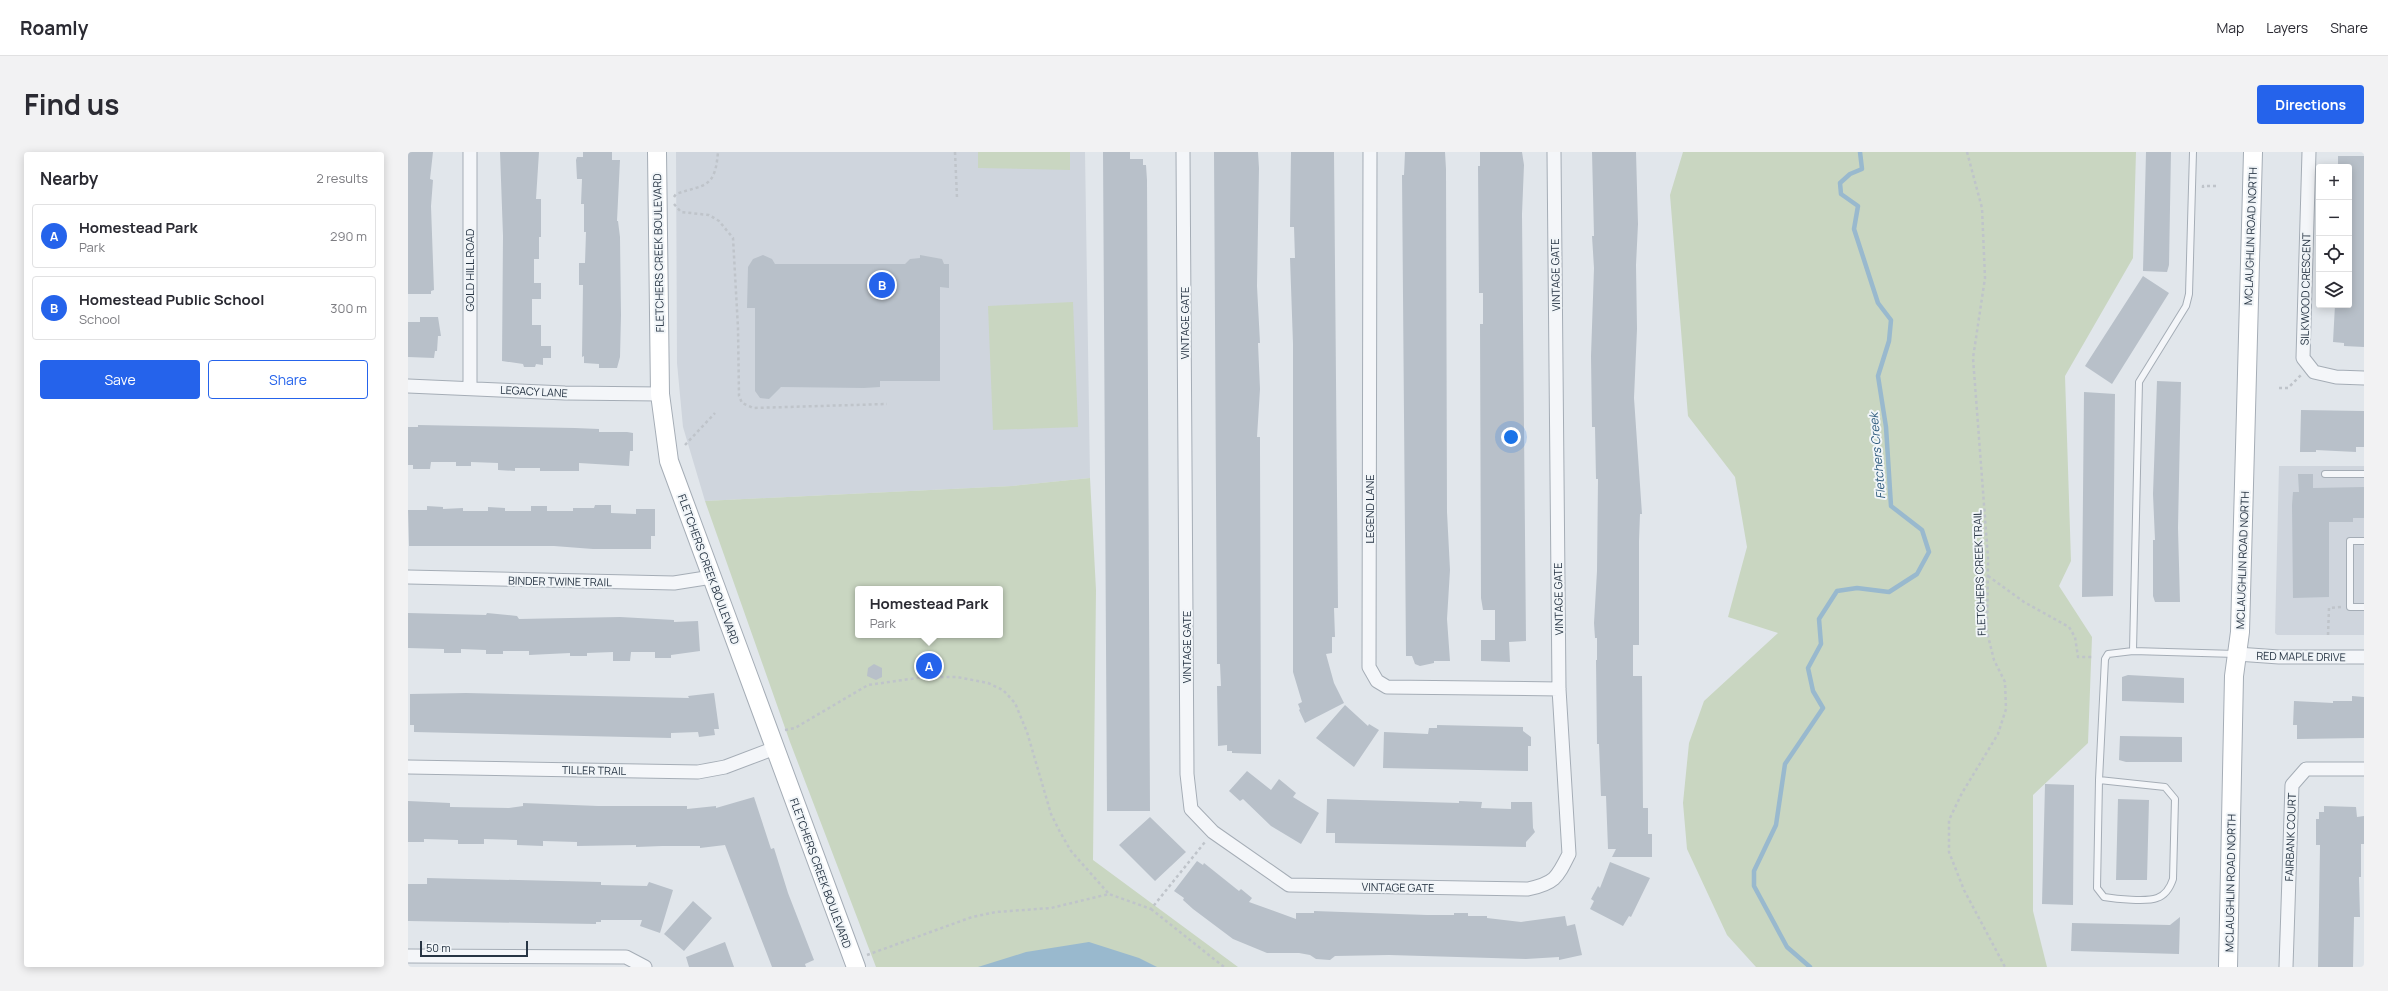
<!DOCTYPE html>
<meta charset="utf-8">
<style>
:root{--surface:#fff;--page:#f2f2f3;--text:#2b2b33;--muted:#7c7c81;--line:#e1e1e2;--accent:#2563eb}
body{margin:0;font-family:Manrope,sans-serif;background:var(--page);color:var(--text)}
.controls{position:absolute;right:12px;top:12px;display:grid;overflow:hidden;border-radius:4px;box-shadow:0 2px 10px #0003}
.controls button{width:36px;height:36px;display:grid;place-items:center;padding:0;border:0;border-bottom:1px solid var(--line);background:var(--surface);color:var(--text);font:20px sans-serif}
.scale{position:absolute;left:12px;bottom:10px;width:108px;box-sizing:border-box;padding-left:4px;border:2px solid #273544;border-top:0;font-size:11px;line-height:14px;white-space:nowrap;color:#273544;-webkit-text-stroke:3px #f1f5f8;paint-order:stroke}
.you{position:absolute;left:1103px;top:285px;width:14px;height:14px;margin:-10px;border:3px solid #fff;border-radius:50%;background:#1a73e8;box-shadow:0 0 0 6px #1a73e833}
.badge{display:grid;place-items:center;width:26px;height:26px;border-radius:50%;background:var(--accent);color:#fff;font-size:13px;font-weight:700}
.pin{position:absolute;translate:-50% -50%;border:2px solid #fff;box-shadow:0 1px 4px #0006}
.popup{position:absolute;left:447px;top:434px;width:148px;height:52px;box-sizing:border-box;display:grid;place-content:center;border-radius:4px;background:var(--surface);filter:drop-shadow(0 1px 3px #0005);font-size:13px;white-space:nowrap;color:var(--muted)}
.popup b{font-size:15px;color:var(--text)}
.popup::after{content:'';position:absolute;left:50%;top:100%;margin-left:-8px;border:8px solid transparent;border-top-color:var(--surface)}
.list{margin:0;padding:0;list-style:none}
h2{display:flex;justify-content:space-between;align-items:center;height:52px;margin:0;padding:0 16px;font-size:17px}
h2 small{font-size:13px;font-weight:400;color:var(--muted)}
.list li{display:grid;grid-template-columns:26px 1fr auto;gap:12px;align-items:center;box-sizing:border-box;height:64px;margin:0 8px 8px;padding:0 8px;border:1px solid var(--line);border-radius:4px}
.list b{display:block;font-size:15px;white-space:nowrap}
.list p{margin:0;font-size:13px;white-space:nowrap;color:var(--muted)}
.list em{font-size:13px;font-style:normal;color:var(--muted)}
.actions{display:flex;gap:8px;padding:12px 16px}
.actions a{flex:1;padding:9px 0;border:1px solid var(--accent);border-radius:4px;text-align:center;font-size:14px;color:var(--accent)}
.actions .main{background:var(--accent);color:#fff}
.icon{flex:none;width:22px;height:22px;fill:none;stroke:currentColor;stroke-width:2;stroke-linecap:round;stroke-linejoin:round}
.map{position:relative;flex:none;width:1956px;height:815px;overflow:hidden;border-radius:4px}
header{display:flex;align-items:center;gap:24px;box-sizing:border-box;height:56px;padding:0 20px;background:var(--surface);border-bottom:1px solid var(--line)}
header strong{font-size:19px}
nav{display:flex;gap:22px;margin-inline-start:auto;font-size:14px}
.intro{display:flex;align-items:center;justify-content:space-between;box-sizing:border-box;height:96px;padding:0 24px}
h1{margin:0;font-size:28px}
.button{padding:10px 18px;border-radius:4px;background:var(--accent);color:#fff;font-size:14px;font-weight:700}
main{display:flex;gap:24px;padding:0 24px}
aside{flex:1;background:var(--surface);border-radius:4px;box-shadow:0 2px 10px #0003}
.map>svg:first-child{display:block}
.built{fill:#cfd5dd}
.green{fill:#c9d6c1;fill-rule:evenodd}
.water{fill:#99b9ce}
.lines{fill:none;stroke-linecap:round;stroke-linejoin:round}
.stream{stroke:#99b9ce;stroke-width:4.5}
.building{fill:#b8c0c9}
.lane-casing{stroke:#a5adb6;stroke-width:8}
.street-casing{stroke:#a5adb6;stroke-width:15}
.secondary-casing{stroke:#a5adb6;stroke-width:20}
.path{stroke:#bfc4ca;stroke-width:2.5;stroke-dasharray:3 3;stroke-linecap:butt}
.lane{stroke:#f4f6f9;stroke-width:6}
.street{stroke:#f4f6f9;stroke-width:13}
.secondary{stroke:#fff;stroke-width:18}
.labels{text-anchor:middle;dominant-baseline:central;stroke-width:4;stroke-linejoin:round;paint-order:stroke}
.street-label{font-size:11px;fill:#273544;stroke:#f1f5f8}
.water-label{font-size:12px;font-style:italic;fill:#2d5a7d;stroke:#f1f5f8}
</style>
<header>
<strong>Roamly</strong>
<nav><a>Map</a><a>Layers</a><a>Share</a></nav>
</header>
<div class="intro"><h1>Find us</h1><a class="button">Directions</a></div>
<main>
<aside>
<h2>Nearby<small>2 results</small></h2>
<ul class="list">
<li><span class="badge">A</span><div><b>Homestead Park</b><p>Park</p></div><em>290 m</em></li>
<li><span class="badge">B</span><div><b>Homestead Public School</b><p>School</p></div><em>300 m</em></li>
</ul>
<div class="actions"><a class="main">Save</a><a>Share</a></div>
</aside>
<div class="map">
<svg width="1956" height="815" viewBox="0 0 1956 815">
<rect width="100%" height="100%" fill="#e1e6eb"/>
<!-- built -->
<path class="built" d="M268,0H677L682,326L604,334L297,349L275,275L269,211Z
M1871,314H1956V483H1869L1867,481Z"/>
<!-- green -->
<path class="green" d="M570,0H662V18L570,16Z
M1275,0H1728L1725,106L1657,224L1663,409L1651,434L1684,485L1680,591L1625,643V759L1639,815H1348L1319,783L1279,697L1275,651L1281,591L1296,549L1370,481L1320,465L1339,395L1327,325L1280,264L1262,43Z
M665,150L670,275L585,278L580,154Z
M682,326L688,438L685,708L830,815H468L382,590L297,349L604,334ZM450,437H592V483H450Z"/>
<!-- water -->
<path class="water" d="M681,790L731,806L749,815H570L618,800Z"/>
<g class="lines">
<!-- stream -->
<path class="stream" d="M1402,815L1379,795L1346,734V719L1368,673L1377,612L1415,556L1405,539L1400,516L1413,492L1411,467L1429,439L1449,436L1481,440L1509,422L1521,400L1514,378L1483,354L1478,275L1470,224L1481,189L1483,168L1470,151L1446,77L1450,54L1433,42L1432,31L1442,22L1454,17L1452,0"/>
</g>
<!-- building -->
<path class="building" d="M0,0H25L22,27L25,28L23,54L26,138L23,139V142H0Z
M92,0H131L128,47H133V85H131V107H126V131H133V147H124V173H133V194H143V206H135V213L128,212L127,215H116L115,212L94,209L95,84Z
M175,0H204V8H212L209,69H210L212,85L213,163L212,205L209,216H191V212L176,211V204L174,205L175,133H171V111H177L178,80H176V52H173L174,27H169L168,8L169,5H175Z
M695,0H722V7H735V13H738L739,28L742,659H699Z
M806,0H850L851,16L849,134L852,191H850L852,237L849,285H852V299L853,602L824,601V599H819V593L810,594L809,534H813L812,512H809Z
M883,0H926L930,456H926L927,485H924V501L918,502L926,531L936,551L897,571L891,558L892,557L890,552L894,550L885,520V192L882,106H887L886,75H882Z
M997,0H1037L1038,17L1039,360L1042,418L1039,467L1042,509H1026V511L1012,514L1007,512L1004,504H998L994,23H996Z
M1072,0H1114L1116,13L1114,62L1118,489L1101,490L1102,510L1073,509V488H1087V458H1075L1073,446L1072,172H1075V141H1071L1070,14H1072Z
M1184,0H1228L1230,72L1228,113L1229,177L1226,246L1234,362H1232L1231,389V493H1225V524H1234L1235,656H1240V682H1244V705H1204L1208,697H1200L1198,644H1193L1191,592H1189L1188,508H1189V486H1187L1186,471L1189,419L1190,327H1188L1187,275H1184L1183,204L1186,116L1184,84H1186Z
M1738,0H1763L1761,113L1759,120L1735,119Z
M1930,4H1956V195L1936,194V191L1925,190L1927,153H1941V15H1930Z
M355,103L364,107L367,112H497L502,107L512,106V103L534,107L536,112H541V136L532,135V229H472V235L456,236L373,235L361,247L352,246L347,239V156H339L340,115L345,107Z
M1735,124L1761,141L1704,232L1677,214Z
M12,165H30L33,184H30L29,199H27L26,206L0,205V170H12Z
M1749,229L1773,230L1770,376L1772,450H1747L1745,444V388H1747L1745,342Z
M1676,240L1707,242L1705,444L1674,445Z
M1893,258L1956,259V295H1948V300L1908,298V300H1892Z
M10,273L167,276L191,277V280H219L225,281V299H222L221,314L171,311V319H132V316H107V319L90,318V311L63,310V314H48V310H23L22,317H5V313H0V275H10Z
M1890,322H1905V336L1956,335V366H1945V370H1921V445L1885,446L1884,353L1885,340H1891Z
M187,353H203V361L228,362V357H247V384H243V397H185L146,394H1L0,358H19V354L35,355V357L55,356V359H80V355L97,356V359H123V354H139V359H165V356H186Z
M0,461L78,463L79,461L109,464L111,467L212,465L266,468V470L290,469L292,499L263,503V506H247V500H223L222,509H205V500L179,501V504H162V501L121,503V499H95V502H78V498L53,497V501H36V497L0,496Z
M466,512L474,516V525L468,528L459,524L460,516Z
M1720,523L1776,526V551L1714,549V525Z
M58,541L281,546L280,544L306,541L311,577H306L307,583L291,585L290,580L263,581V586L6,580V573H2V542Z
M1944,544L1956,545V586L1889,587V573H1885L1886,549L1925,551V549H1944Z
M937,553L960,574L961,572L971,578L946,615L908,586Z
M1029,573L1115,575V579L1123,585V594H1120V619L975,616L976,580L1020,582L1021,576H1029Z
M1712,584L1774,585V610H1718L1711,608Z
M839,619L863,638L871,627L888,641L885,645L911,661L893,692L863,674L835,647L832,649L821,639Z
M1637,632L1666,633L1665,753L1634,752Z
M346,645L363,697L366,696L380,741L406,808L397,812L398,815H364L317,693L292,696V694H254L228,695V693L169,694V690L135,689V694L109,693V688L76,687V692H50V688L16,687V690H0V649L42,651V655L101,656L115,654V651L190,654H279V657L308,654V656Z
M919,647L1051,651V649L1074,650L1073,656L1103,657V650H1124L1125,676L1127,680L1118,690V695L927,691V681H918Z
M1710,647L1741,648L1739,728H1708Z
M1916,654L1948,655L1949,665L1956,664V692H1953V725H1951L1952,765H1946L1945,815H1910L1912,693H1908V667H1911V660H1916Z
M742,665L778,700L747,729L711,693Z
M789,709L795,713L796,711L831,739L833,737L844,746L841,750L888,767V761H906V759L1019,763H1046V761H1060V764H1079V766L1113,770L1157,764L1159,774L1167,772L1174,803L1151,808V805L1118,807L981,803L927,804L922,808L908,807L902,803L891,801H859L825,787L785,757L775,748L776,746L766,739Z
M1202,710L1242,726L1223,765L1221,764L1215,774L1182,757L1186,749L1183,747L1190,734L1192,736Z
M19,726L193,730V733L239,734L241,730L265,738L252,781L232,774L234,768H193V770H188V772L0,769V732H19Z
M285,749L304,766L276,799L256,782Z
M1772,765L1771,802L1663,799L1664,771L1762,773Z
M317,790L326,815H281L278,805Z"/>
<g class="lines">
<defs>
<path id="lane" d="M1785,0L1781,142L1778,154L1731,230L1725,499L1828,502
M1917,322H1956
M1956,389H1942V455H1956
M1691,628L1689,736L1696,745C1708,747 1739,750 1749,746C1758,743 1762,736 1765,727L1767,647L1757,635L1691,628L1697,507L1700,502L1725,499"/>
<path id="street" d="M62,0V236
M775,0L779,622L783,657L805,680L881,733L1120,737C1147,731 1149,726 1161,702L1151,537L1146,0
M962,0L961,515L969,529L979,535L1151,537
M1901,0L1895,206L1906,220L1928,225L1956,226
M0,234L157,241L252,242
M0,425L266,431L304,425
M1829,502L1871,505H1956
M0,615L290,620L317,615L367,596
M0,804L218,805L237,815
M1878,815L1884,633L1898,617H1956"/>
<path id="secondary" d="M249,0L252,242L261,309L448,815
M1820,815L1826,524L1832,480L1845,0"/>
</defs>
<!-- lane casing -->
<use href="#lane" class="lane-casing"/>
<!-- street casing -->
<use href="#street" class="street-casing"/>
<!-- secondary casing -->
<use href="#secondary" class="secondary-casing"/>
<!-- path -->
<path class="path" d="M547,0L549,46
M1559,0L1574,56L1577,126L1565,206L1580,406L1579,480L1586,508L1597,530L1598,557L1590,582L1554,641L1541,668V700L1556,738L1597,815
M1795,36V34H1810
M266,45L268,42C297,32 307,37 310,0
M266,52L273,60L301,63L311,69L325,86L330,176L331,244L334,251L345,256L479,252
M1871,236H1880L1893,223
M277,293L307,261
M1580,424L1616,450L1661,475L1667,485L1670,505H1685
M1920,483L1921,456L1933,455
M377,578L387,576L460,533L516,525H549L580,531L595,538L607,551L619,580L643,662L652,680L663,699L701,742
M743,757L816,815
M459,803L564,765L588,760L643,756L701,742L743,757L797,690"/>
<!-- lane -->
<use href="#lane" class="lane"/>
<!-- street -->
<use href="#street" class="street"/>
<!-- secondary -->
<use href="#secondary" class="secondary"/>
</g>
<g class="labels">
<!-- street labels -->
<g class="street-label">
<text transform="translate(1842 84) rotate(-88)">MCLAUGHLIN ROAD NORTH</text>
<text transform="translate(250 101) rotate(-91)">FLETCHERS CREEK BOULEVARD</text>
<text transform="translate(61 118) rotate(-90)">GOLD HILL ROAD</text>
<text transform="translate(1147 123) rotate(-91)">VINTAGE GATE</text>
<text transform="translate(1897 137) rotate(-89)">SILKWOOD CRESCENT</text>
<text transform="translate(776 171) rotate(-90)">VINTAGE GATE</text>
<text transform="translate(126 239) rotate(3)">LEGACY LANE</text>
<text transform="translate(961 357) rotate(-90)">LEGEND LANE</text>
<text transform="translate(1834 408) rotate(-88)">MCLAUGHLIN ROAD NORTH</text>
<text transform="translate(301 417) rotate(70)">FLETCHERS CREEK BOULEVARD</text>
<text transform="translate(1571 421) rotate(-92)">FLETCHERS CREEK TRAIL</text>
<text transform="translate(152 429) rotate(1)">BINDER TWINE TRAIL</text>
<text transform="translate(1150 447) rotate(-91)">VINTAGE GATE</text>
<text transform="translate(778 495) rotate(-90)">VINTAGE GATE</text>
<text transform="translate(1893 504) rotate(1)">RED MAPLE DRIVE</text>
<text transform="translate(186 618) rotate(1)">TILLER TRAIL</text>
<text transform="translate(1882 685) rotate(-88)">FAIRBANK COURT</text>
<text transform="translate(413 721) rotate(70)">FLETCHERS CREEK BOULEVARD</text>
<text transform="translate(1822 731) rotate(-89)">MCLAUGHLIN ROAD NORTH</text>
<text transform="translate(990 735) rotate(1)">VINTAGE GATE</text>
</g>
<!-- water labels -->
<g class="water-label">
<text transform="translate(1469 304) rotate(-95)">Fletchers Creek</text>
</g>
</g>
</svg>
<div class="controls">
<button>+</button>
<button>−</button>
<button><svg class="icon" aria-label="locate" viewBox="0 0 24 24"><circle cx="12" cy="12" r="6"/><path d="M12 2v4M12 18v4M2 12h4M18 12h4"/></svg></button>
<button><svg class="icon" aria-label="layers" viewBox="0 0 24 24"><path d="M12 4l9 5-9 5-9-5zM3 14l9 5 9-5"/></svg></button>
</div>
<div class="scale">50 m</div>
<div class="you"></div>
<div class="pin badge" style="left:521px;top:514px">A</div>
<div class="popup"><b>Homestead Park</b>Park</div>
<div class="pin badge" style="left:474px;top:133px">B</div>
</div>
</main>
